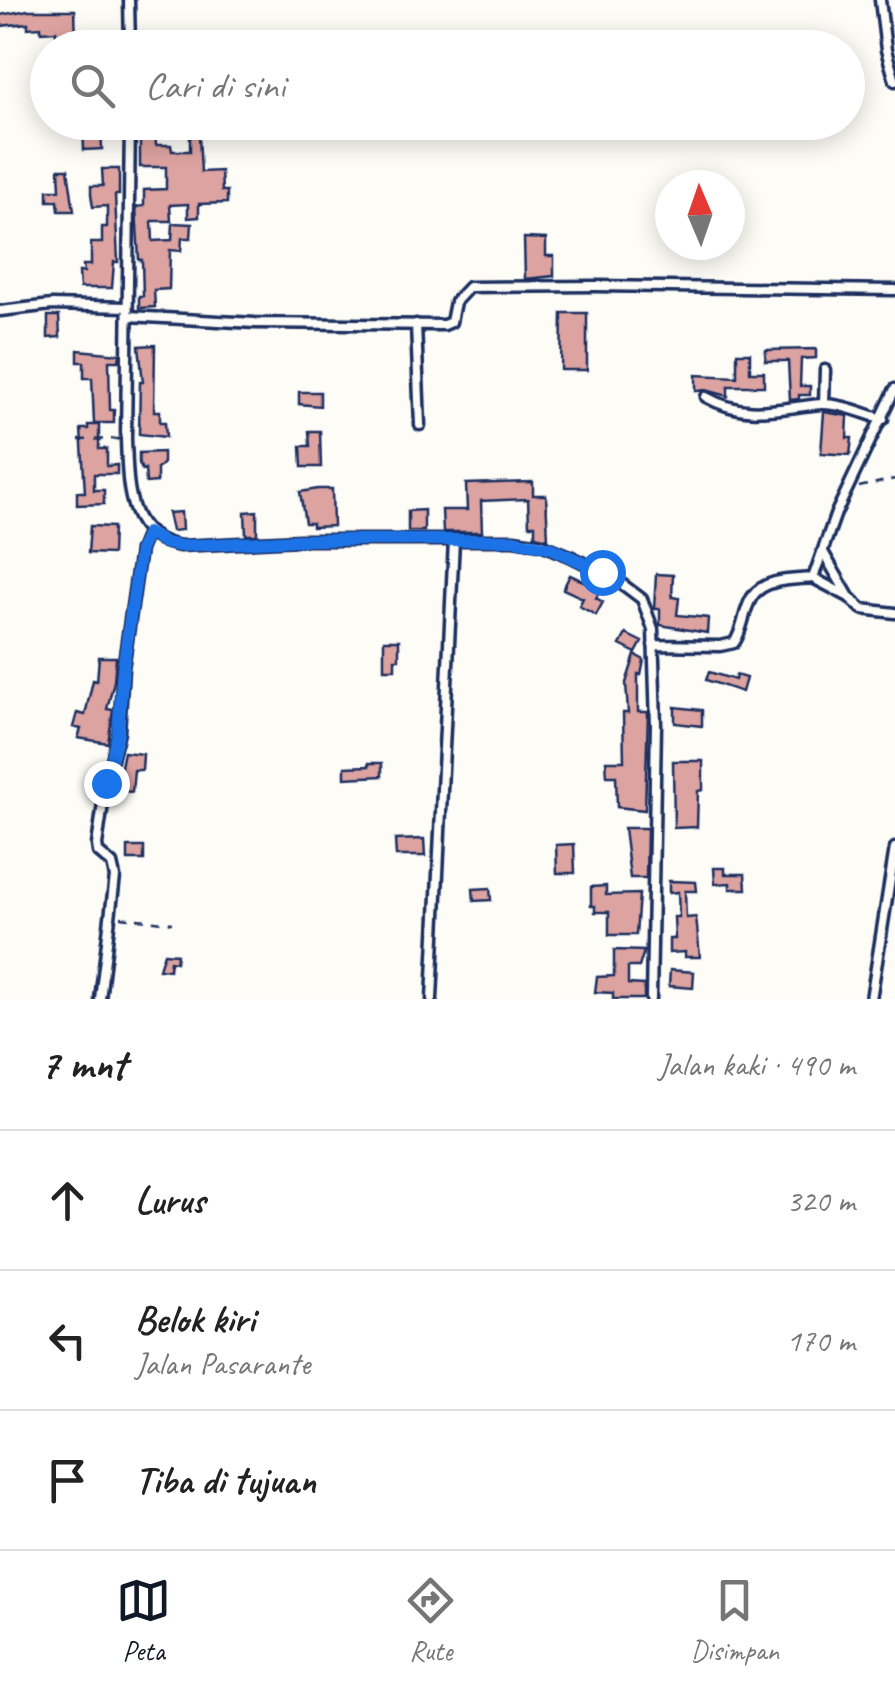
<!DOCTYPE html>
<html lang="id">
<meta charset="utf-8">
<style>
:root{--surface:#fff;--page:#f2f2f2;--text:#222;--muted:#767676;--line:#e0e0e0;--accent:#111827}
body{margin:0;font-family:Caveat,sans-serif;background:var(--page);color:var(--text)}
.compass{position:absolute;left:655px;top:170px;width:90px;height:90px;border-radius:50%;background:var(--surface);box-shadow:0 5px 25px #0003;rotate:358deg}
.stop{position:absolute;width:30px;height:30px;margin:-22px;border:8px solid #1a73e8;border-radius:50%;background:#fff}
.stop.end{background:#1a73e8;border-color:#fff;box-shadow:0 2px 10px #0008}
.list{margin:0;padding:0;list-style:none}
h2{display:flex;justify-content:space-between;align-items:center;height:130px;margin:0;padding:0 40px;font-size:42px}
h2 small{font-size:32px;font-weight:400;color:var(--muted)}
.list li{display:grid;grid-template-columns:65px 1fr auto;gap:30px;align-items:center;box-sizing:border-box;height:140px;padding:0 40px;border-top:2px solid var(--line)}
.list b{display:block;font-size:38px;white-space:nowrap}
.list p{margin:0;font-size:32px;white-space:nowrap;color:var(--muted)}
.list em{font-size:32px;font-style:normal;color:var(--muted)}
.icon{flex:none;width:55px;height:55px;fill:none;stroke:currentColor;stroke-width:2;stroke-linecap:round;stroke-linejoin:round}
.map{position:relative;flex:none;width:895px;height:999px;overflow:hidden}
.search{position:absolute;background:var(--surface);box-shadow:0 5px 25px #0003;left:30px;right:30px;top:30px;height:110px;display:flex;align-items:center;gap:25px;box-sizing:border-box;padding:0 35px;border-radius:55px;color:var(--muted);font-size:38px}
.sheet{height:550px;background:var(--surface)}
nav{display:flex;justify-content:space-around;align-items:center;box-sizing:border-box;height:140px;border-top:2px solid var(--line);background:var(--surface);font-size:28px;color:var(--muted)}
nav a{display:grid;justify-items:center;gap:5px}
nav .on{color:var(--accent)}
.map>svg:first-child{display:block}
.building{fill:#dda3a1;stroke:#1b2f5e;stroke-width:2.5}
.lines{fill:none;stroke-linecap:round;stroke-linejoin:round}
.street-casing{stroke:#1b2f5e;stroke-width:15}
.path{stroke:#1b2f5e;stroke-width:2.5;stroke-dasharray:8 8;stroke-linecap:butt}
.street{stroke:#fdfcf7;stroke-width:8}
.route{stroke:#1a73e8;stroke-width:12}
</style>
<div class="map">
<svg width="895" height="999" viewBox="0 0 895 999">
<rect width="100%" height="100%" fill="#fdfcf7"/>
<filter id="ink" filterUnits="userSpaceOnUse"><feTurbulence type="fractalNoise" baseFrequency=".01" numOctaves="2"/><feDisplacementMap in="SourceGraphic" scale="20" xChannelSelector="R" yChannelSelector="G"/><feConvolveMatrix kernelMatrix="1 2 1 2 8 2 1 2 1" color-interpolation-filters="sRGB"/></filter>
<g filter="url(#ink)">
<!-- building -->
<path class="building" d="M28,10H75L76,41L56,42V31L41,32V27L28,28V23L0,26V15Z
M83,122H101L102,149L84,150Z
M140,122H154L156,145H171L172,151H190V136H199L201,172L221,171L222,191H227V203L199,204V217L188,218V204L170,205L171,221H152L153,241L172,240L173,223L192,224L191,238H182L181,251L170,250L169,289L154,290L155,307L139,308V296H143L142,260H139L136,207L144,206V190L166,189V167H140Z
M59,169H68L74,211H59L58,201H48V190H60Z
M102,169H119V195H115L118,262H114L112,288H80L79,272H84L83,265H91V243H102V227H107V206L93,207L91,194V186H103Z
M524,238L546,239V256H554V276L525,279Z
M562,313H587V370H561Z
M48,316H59L60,337L48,338Z
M155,345L154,411H160V422H165L166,437L139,434L140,382H143L139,346Z
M816,349V358L801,359L800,386H810V395H799V399L790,400L788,361H765L766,350Z
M78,350L120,354L119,361H109L110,410H114V423H94L92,378H84V362H78Z
M737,353H750V372H764V386H728V396L706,390L696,391V375L737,377Z
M299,392H320V406L299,404Z
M824,412L848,416L847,438H852L850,455L821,453Z
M88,425H99V449H107V466L117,465V474H94V490H104V504L77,505V492H85L81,429H88Z
M309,431H320L321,467H302L301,446H310Z
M163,452V463L157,469V482L146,483L145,469L142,470L139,463V453Z
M533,482V495H546L548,539L535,536V525H529L528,499L481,501L482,532H443L442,510H467L466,484Z
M318,489H332L333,526L312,527V523H305L300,492Z
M424,510V531H408V511Z
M257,511V535H246L245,512Z
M181,512L182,530L172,531L168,513Z
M90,526L113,527L112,554L88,553Z
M656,574L673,575L672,597L679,598L677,615L708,618L707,633L660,625V609H654Z
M570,575L601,589L596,598L603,602L596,615L579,606L583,598L563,589Z
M626,634L642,642L636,653L620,645Z
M384,640H399V659H395V669H384Z
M635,655L644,660L641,675L638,674V712H648L645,810L617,807L616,776H607L606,761H624L623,713H628L626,683Z
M99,657H116L114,681L107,709L113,710L108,743L78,738L81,729L73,727L77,713L85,715L93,680L97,681Z
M709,672L735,680L736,675L746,678L742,692L706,680Z
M675,707L702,710V726L675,723Z
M124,752L143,754L142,770H134L132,792L116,790Z
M673,761H703V790L698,791L697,827L674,828Z
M369,763H382V776L345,778V767L369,766Z
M624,828H647L646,878H630Z
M424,839L425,856H396L395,840Z
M574,844L575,873H557L556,845Z
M128,847H144V860H128Z
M714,868H725V874H745L746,889H730V883L715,884Z
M669,881L696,882L697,891H685L686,918L696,917L700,957H685V952L669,953V939H675L674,917H679L678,892L669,893Z
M606,886V895L639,894L636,935H609V912H595V906H591V887Z
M490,888L491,900L474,901L473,889Z
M614,950L644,951L639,967H628V984L644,985V999H613V993L595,992L597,977L614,976Z
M164,953L177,954L176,962L170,961L169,970L159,969Z
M670,970L694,972L693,988L669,986Z"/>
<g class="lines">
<defs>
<path id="street" d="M129,0L130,48
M880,0L886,50L895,81
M130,122L126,439C128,484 125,537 180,546L300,540H514L541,544L570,556L614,578L642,599L653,629L656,725L651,999
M0,311L52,305L127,307
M128,316L255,323L444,325L451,322L455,302L469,287L595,286L895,290
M416,324L420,425
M706,397C747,420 777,408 821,404C840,403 865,414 883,419
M824,404L825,370
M823,552L848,595
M813,578L849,597L862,609L895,613
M653,645L720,646L734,643C744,629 743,611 752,597C764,578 793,580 813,578L836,513L895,389
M100,999L115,877L112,864L98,852L97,845L106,783L119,732L123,669L140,550L147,533
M432,999L454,540
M871,999L895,848"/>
</defs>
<!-- street casing -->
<use href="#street" class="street-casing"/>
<!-- path -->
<path class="path" d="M79,440L119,439
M859,487L895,479
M121,917L172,923"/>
<!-- street -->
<use href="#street" class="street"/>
</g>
</g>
<g class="lines" filter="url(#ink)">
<!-- route -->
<path class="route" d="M106,783L118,732L123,668L140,550L147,533L165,543L180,546L300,540H514L552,548L602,572"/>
</g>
</svg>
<svg class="compass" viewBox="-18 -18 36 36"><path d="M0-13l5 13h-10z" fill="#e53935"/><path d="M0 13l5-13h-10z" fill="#767676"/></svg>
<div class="stop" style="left:602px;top:572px"></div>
<div class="stop end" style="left:106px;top:783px"></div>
<div class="search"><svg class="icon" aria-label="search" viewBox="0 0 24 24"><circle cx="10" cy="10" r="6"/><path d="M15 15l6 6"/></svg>Cari di sini</div>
</div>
<section class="sheet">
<h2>7 mnt<small>Jalan kaki · 490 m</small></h2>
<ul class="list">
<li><svg class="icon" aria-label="ahead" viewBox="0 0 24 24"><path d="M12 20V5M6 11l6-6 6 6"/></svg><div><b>Lurus</b></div><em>320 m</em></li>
<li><svg class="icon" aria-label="left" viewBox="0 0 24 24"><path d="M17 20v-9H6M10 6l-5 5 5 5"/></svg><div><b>Belok kiri</b><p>Jalan Pasarante</p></div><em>170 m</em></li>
<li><svg class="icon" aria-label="arrive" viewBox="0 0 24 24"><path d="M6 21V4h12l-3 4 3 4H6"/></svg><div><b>Tiba di tujuan</b></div></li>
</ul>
</section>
<nav>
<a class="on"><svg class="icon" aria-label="map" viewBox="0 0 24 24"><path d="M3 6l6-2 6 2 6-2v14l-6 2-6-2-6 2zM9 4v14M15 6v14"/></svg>Peta</a>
<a><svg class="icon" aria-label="directions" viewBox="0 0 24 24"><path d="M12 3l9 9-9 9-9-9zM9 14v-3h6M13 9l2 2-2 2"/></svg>Rute</a>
<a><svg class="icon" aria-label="saved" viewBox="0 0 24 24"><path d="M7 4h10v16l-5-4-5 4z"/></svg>Disimpan</a>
</nav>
